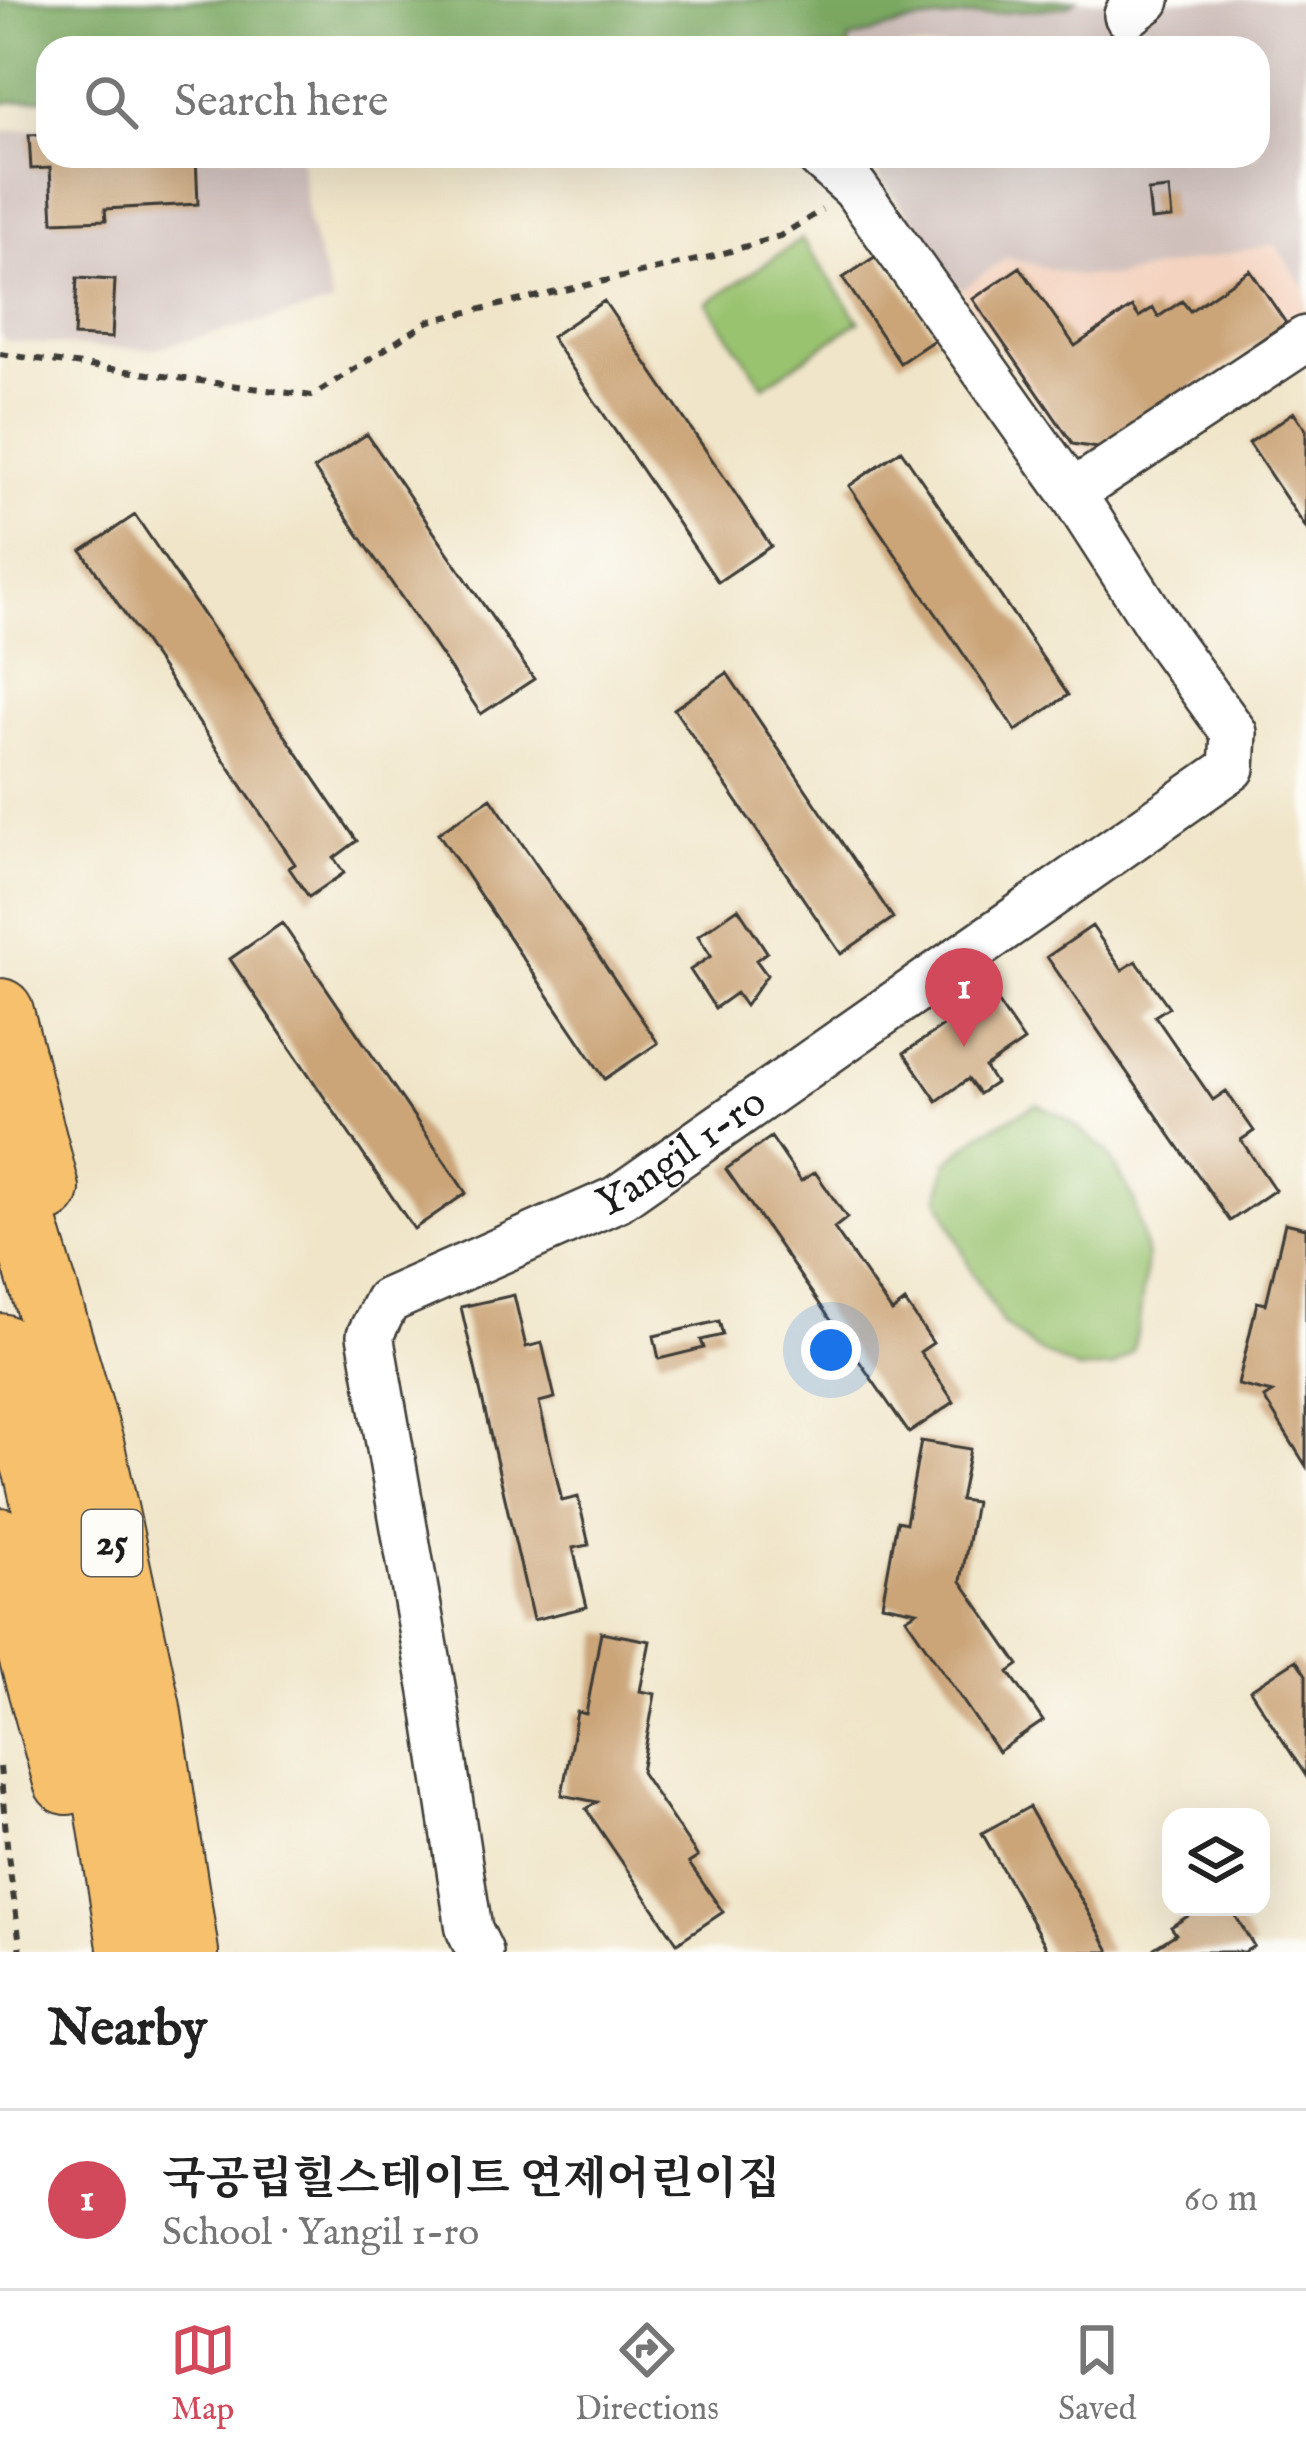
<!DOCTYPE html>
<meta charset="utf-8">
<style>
:root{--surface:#fff;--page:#f6f6f6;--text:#222;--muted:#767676;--line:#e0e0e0;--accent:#d1495b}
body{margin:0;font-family:"IM FELL English","Noto Serif KR",serif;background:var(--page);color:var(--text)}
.controls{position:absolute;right:36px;bottom:36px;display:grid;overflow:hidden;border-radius:24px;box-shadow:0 12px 48px #0002}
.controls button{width:108px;height:108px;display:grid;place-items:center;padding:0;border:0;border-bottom:3px solid var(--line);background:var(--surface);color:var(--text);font:60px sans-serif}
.you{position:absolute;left:831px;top:1350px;width:42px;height:42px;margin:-30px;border:9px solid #fff;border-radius:50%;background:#1a73e8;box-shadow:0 0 0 18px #1a73e833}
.badge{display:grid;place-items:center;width:78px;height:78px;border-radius:50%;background:var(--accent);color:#fff;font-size:39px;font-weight:700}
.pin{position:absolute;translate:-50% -99px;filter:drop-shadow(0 3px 6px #0008)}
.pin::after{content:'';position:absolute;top:63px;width:42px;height:36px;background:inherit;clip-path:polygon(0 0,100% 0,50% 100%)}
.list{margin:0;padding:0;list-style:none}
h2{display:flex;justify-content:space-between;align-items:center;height:156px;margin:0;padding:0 48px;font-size:51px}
h2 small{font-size:39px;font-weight:400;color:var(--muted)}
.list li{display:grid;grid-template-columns:78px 1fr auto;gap:36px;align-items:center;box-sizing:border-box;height:180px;padding:0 48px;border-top:3px solid var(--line)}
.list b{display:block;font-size:45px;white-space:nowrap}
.list p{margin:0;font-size:39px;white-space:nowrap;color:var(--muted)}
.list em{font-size:39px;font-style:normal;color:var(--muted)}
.icon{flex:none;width:66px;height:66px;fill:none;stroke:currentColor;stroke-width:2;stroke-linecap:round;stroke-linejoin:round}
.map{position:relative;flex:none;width:1306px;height:1952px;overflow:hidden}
.search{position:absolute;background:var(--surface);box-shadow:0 12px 48px #0002;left:36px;right:36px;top:36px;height:132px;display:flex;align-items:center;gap:30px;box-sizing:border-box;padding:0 42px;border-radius:36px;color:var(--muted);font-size:45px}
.sheet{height:336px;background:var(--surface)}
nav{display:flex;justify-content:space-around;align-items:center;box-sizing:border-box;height:168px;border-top:3px solid var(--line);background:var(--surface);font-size:33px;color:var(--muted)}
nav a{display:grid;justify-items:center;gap:6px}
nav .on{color:var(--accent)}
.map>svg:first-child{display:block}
.built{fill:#f4d3c0}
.industrial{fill:#d0c0bc}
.green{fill:#9ac370;stroke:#5b7046;stroke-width:3}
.forest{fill:#7ba962;stroke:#4c623f;stroke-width:3}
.building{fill:#cba478}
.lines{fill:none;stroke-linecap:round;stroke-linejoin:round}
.minor-casing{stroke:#3c3a36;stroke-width:50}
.highway-casing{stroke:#3c3a36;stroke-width:70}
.path{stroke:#3c3a36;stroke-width:6;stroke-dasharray:9 9;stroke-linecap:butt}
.minor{stroke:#fff;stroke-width:45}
.highway{stroke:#f7c06c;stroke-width:66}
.labels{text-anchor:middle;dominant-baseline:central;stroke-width:12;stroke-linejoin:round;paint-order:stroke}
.shield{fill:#fdfcf7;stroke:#605f5e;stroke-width:3}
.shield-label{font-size:39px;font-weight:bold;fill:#1c1c1c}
.street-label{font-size:42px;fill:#1c1c1c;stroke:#fdfcf7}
</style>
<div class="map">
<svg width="1306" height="1952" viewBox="0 0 1306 1952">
<rect width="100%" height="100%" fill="#fdfcf7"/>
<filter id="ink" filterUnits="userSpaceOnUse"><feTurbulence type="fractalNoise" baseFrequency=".00833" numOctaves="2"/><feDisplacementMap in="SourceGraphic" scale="24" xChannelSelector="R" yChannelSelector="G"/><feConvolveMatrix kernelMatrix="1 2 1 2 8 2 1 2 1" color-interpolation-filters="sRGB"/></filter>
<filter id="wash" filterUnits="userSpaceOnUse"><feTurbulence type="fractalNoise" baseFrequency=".004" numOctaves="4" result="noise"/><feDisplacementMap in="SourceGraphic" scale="48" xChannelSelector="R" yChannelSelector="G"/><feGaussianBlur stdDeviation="2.7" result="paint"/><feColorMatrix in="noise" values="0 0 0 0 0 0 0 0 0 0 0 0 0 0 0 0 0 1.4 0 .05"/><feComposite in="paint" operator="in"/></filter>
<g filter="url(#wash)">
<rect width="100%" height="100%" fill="#f0e5c9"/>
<!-- built -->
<path class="built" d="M1275,244L1306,290V312L1091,458L1070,450L961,290L1007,258L1078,276L1115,277Z"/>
<!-- industrial -->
<path class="industrial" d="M1076,0H1306V290L1275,244L1115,277L1078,276L1007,258L961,290L866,156H1258V48H849V40L907,23L1068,6Z
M48,128V156H301L308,221L333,304L151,349L99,348L6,341L0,334V131Z"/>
<!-- green -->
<path class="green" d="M802,239L859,321L764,386L707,303Z
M1037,1104L1064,1117L1107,1151L1134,1200L1147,1258L1138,1329L1132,1352L1113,1367L1078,1370L1035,1349L1003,1324L971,1270L939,1197L947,1162L982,1133Z"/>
<!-- forest -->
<path class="forest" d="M0,0H1076L1068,6L907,23L849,40V48H48V98L0,103Z"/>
<g id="blocks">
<!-- building -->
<path class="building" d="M48,134V156H196L198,204L105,209L106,220L53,222L50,168L31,169L29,135Z
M1169,189L1172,218L1151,220L1148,191Z
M879,254L937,338L900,363L843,278Z
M1020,267L1075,346L1132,307L1139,317L1153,308L1158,317L1182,301L1190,311L1250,270L1286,323L1103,449L1073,444L973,299Z
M77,278L115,280L112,338L74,336Z
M604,301L771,546L718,582L551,337Z
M1294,412L1306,430V528L1249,443Z
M367,434L534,679L481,714L314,469Z
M901,450L1068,695L1016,731L849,486Z
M135,515L357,841L334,858L344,873L309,897L289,868L295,864L82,551Z
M727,673L893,918L841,954L674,709Z
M491,798L658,1043L605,1079L438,833Z
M738,908L767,952L756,960L767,975L745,1006L736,993L715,1008L690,970L711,956L698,936Z
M282,923L466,1193L414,1229L230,959Z
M1092,926L1122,970L1136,961L1169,1007L1155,1016L1213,1100L1226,1091L1254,1131L1241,1140L1275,1190L1230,1221L1047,957Z
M991,993L1024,1041L985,1068L995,1083L979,1094L968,1079L937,1101L904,1053Z
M771,1137L801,1181L815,1172L847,1218L834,1228L892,1312L905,1302L933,1343L920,1352L954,1402L909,1433L726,1169Z
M1285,1223L1306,1228V1466L1264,1398L1272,1393L1238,1385L1257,1302L1266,1304Z
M514,1295L526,1347L542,1343L555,1398L539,1402L562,1501L578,1497L589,1545L573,1548L587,1607L533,1620L461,1307Z
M719,1321L723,1335L701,1340L704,1348L659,1359L654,1336Z
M921,1441L970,1449L960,1500L975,1502L961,1581L1019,1665L1009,1672L1043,1721L998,1752L906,1618L917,1611L882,1604L897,1521L906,1523Z
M601,1632L650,1641L640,1691L655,1694L641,1772L698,1857L689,1863L723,1912L677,1943L586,1809L597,1802L562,1795L577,1712L586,1714Z
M1296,1660L1306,1675V1776L1250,1690Z
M1029,1807L1109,1949V1952H1049L982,1833Z
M1202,1907H1206L1209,1913L1218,1907H1230L1254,1946L1244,1952H1156L1154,1948L1176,1934L1171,1927Z"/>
</g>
</g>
<g filter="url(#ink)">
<use href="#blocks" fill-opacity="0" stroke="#3c3a36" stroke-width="3"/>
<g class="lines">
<defs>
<g id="minor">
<path d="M1127,15L1147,0"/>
<path d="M1072,493L1306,339"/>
<path id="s1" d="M480,1952L469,1929L433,1692L370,1335L387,1301L617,1199L1232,768L1234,733L1169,643L1072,493L855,188L820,157"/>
</g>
<path id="highway" d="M0,1012L46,1189
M0,1142L91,1447L147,1708L185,1952
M0,1347L38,1474L93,1708L132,1952
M0,1541L67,1781"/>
</defs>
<!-- minor casing -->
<use href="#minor" class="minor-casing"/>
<!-- highway casing -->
<use href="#highway" class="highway-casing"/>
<!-- path -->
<path class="path" d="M0,354L312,396L429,321L714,256L780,236L822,210
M0,1767L8,1855L21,1952"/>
<!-- minor -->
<use href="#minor" class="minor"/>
<!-- highway -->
<use href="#highway" class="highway"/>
</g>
</g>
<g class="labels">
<!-- shield labels -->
<rect class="shield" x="82" y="1510" width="60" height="66" rx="9"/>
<g class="shield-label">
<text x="112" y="1543">25</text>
</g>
<!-- street labels -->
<g class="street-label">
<text stroke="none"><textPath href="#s1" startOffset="996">Yangil 1-ro</textPath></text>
</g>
</g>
</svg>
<div class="controls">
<button><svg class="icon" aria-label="layers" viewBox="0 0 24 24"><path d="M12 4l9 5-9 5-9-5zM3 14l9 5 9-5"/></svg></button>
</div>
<div class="you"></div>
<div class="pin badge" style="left:964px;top:1047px">1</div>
<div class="search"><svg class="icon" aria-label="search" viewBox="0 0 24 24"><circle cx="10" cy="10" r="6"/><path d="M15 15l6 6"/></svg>Search here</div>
</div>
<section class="sheet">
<h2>Nearby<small></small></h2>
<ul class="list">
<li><span class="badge">1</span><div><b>국공립힐스테이트 연제어린이집</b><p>School · Yangil 1-ro</p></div><em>60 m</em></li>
</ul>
</section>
<nav>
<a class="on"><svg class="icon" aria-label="map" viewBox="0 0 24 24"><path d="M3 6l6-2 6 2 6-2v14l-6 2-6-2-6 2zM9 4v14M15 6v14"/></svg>Map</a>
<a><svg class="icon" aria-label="directions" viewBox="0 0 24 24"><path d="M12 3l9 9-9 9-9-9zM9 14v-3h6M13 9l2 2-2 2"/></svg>Directions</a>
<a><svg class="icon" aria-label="saved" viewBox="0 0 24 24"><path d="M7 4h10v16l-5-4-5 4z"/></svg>Saved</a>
</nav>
